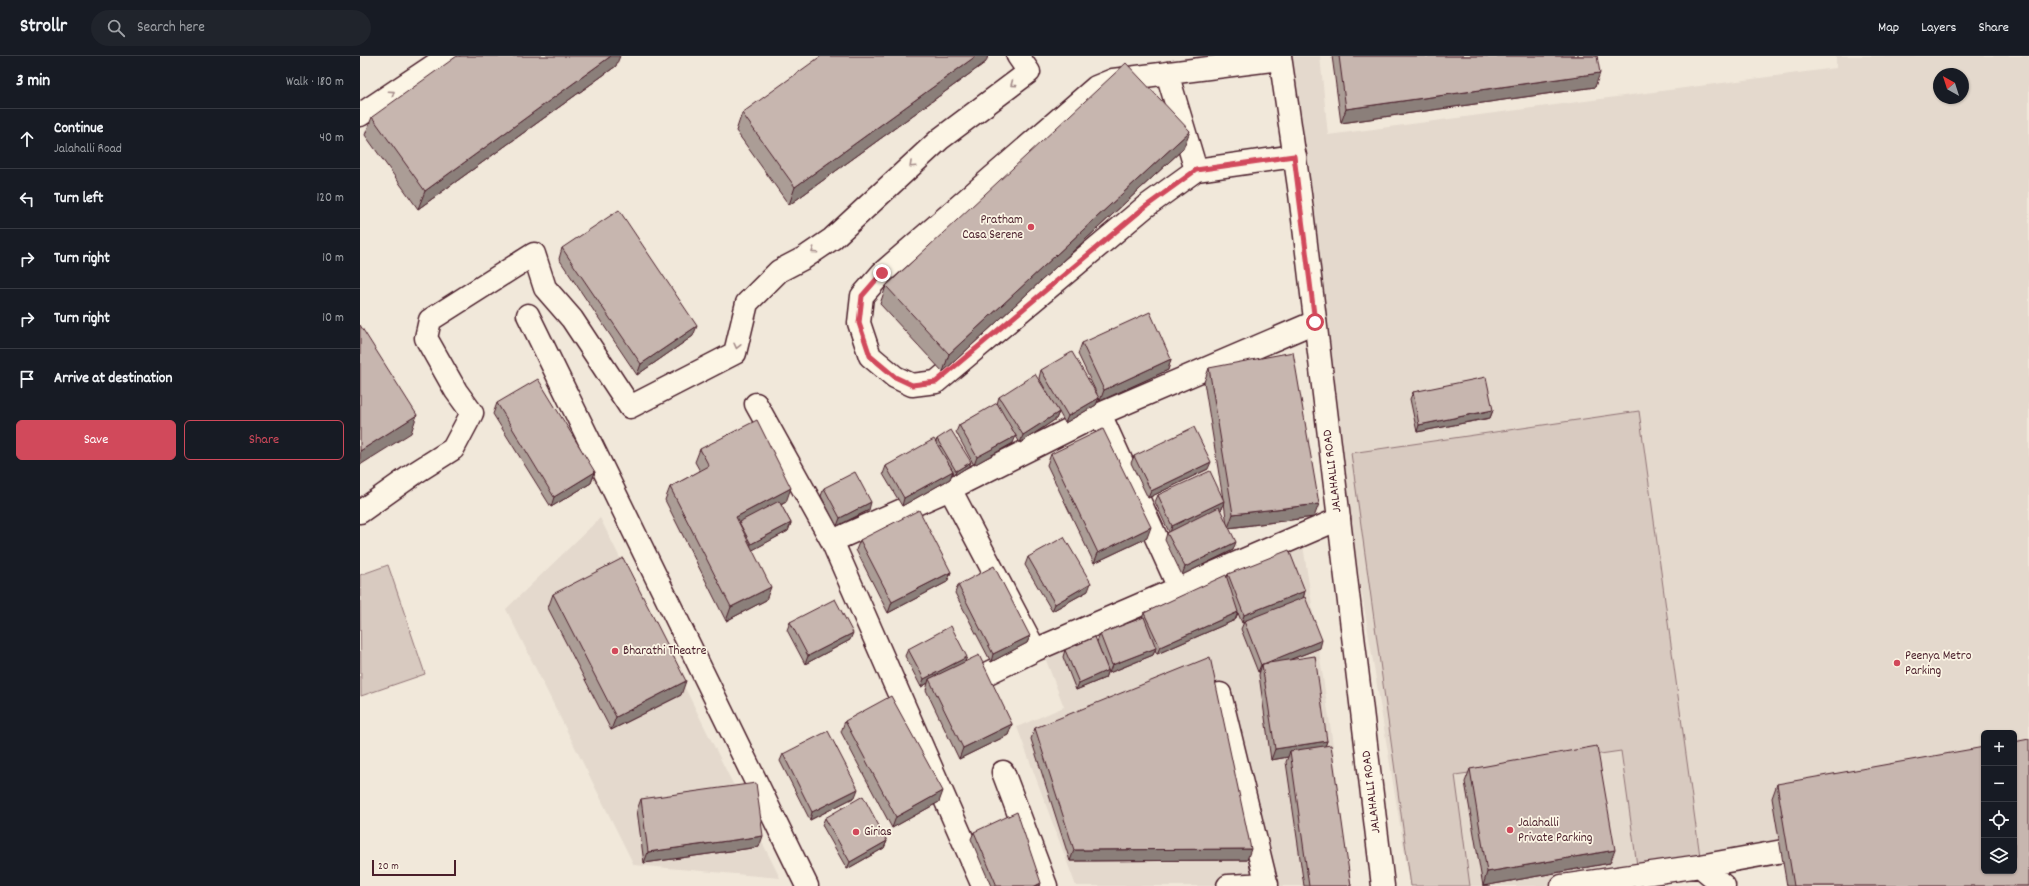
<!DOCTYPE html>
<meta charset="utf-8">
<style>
:root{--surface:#171b24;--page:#20242c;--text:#f1f3f6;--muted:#9ea1a6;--line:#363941;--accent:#d1495b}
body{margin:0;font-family:Dekko,sans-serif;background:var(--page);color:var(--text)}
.controls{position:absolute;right:12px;bottom:12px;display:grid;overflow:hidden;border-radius:6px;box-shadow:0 1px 3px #0004}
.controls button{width:36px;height:36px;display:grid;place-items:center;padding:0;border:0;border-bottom:1px solid var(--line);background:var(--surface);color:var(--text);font:20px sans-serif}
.compass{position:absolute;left:1573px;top:12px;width:36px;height:36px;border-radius:50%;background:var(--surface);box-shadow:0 1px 3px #0004;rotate:321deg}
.scale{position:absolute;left:12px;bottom:10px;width:84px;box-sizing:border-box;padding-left:4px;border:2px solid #4a1f2b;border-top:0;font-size:11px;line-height:14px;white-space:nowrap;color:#4a1f2b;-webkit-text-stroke:3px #fcf5e5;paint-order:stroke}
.stop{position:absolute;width:12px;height:12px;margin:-9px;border:3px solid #d1495b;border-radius:50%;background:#fff}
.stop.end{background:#d1495b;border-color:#fff;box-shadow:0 1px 4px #0008}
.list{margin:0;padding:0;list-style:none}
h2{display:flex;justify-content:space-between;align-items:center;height:52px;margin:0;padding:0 16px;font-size:17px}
h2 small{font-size:13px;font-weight:400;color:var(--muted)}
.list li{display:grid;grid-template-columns:26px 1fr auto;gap:12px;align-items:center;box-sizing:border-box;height:60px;padding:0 16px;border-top:1px solid var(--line)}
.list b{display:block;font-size:15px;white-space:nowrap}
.list p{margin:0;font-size:13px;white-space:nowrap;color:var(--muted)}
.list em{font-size:13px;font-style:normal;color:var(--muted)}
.actions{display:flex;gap:8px;padding:12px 16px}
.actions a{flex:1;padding:9px 0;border:1px solid var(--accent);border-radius:6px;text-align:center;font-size:14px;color:var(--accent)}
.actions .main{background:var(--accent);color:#fff}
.icon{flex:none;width:22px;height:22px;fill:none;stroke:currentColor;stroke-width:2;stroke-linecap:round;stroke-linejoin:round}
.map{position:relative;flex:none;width:1669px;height:830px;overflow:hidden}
header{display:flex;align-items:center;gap:24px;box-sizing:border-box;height:56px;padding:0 20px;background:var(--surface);border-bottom:1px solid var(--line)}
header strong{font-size:19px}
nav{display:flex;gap:22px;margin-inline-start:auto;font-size:14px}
.search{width:280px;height:36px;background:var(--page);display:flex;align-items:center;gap:10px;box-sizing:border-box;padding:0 14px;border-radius:22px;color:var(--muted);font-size:15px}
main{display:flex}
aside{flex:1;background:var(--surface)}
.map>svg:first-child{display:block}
.built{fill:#e4d9cd;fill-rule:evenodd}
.green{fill:#d8cac0;stroke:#917476}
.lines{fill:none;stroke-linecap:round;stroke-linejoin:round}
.minor-casing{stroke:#4a1f2b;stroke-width:25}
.major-casing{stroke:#4a1f2b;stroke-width:25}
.minor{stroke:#fcf5e5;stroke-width:22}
.major{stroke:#fcf5e5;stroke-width:22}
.wall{fill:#ab9d96;stroke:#4a1f2b;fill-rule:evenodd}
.shaded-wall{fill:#8b7f7a;stroke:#4a1f2b}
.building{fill:#c7b6af;stroke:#4a1f2b}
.oneway{stroke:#a38a88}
.route{stroke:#d1495b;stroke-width:5}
.poi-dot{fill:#d1495b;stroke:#fcf5e5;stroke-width:1.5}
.labels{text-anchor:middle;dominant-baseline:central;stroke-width:3.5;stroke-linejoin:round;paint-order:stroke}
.poi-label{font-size:13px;fill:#4a1f2b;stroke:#fcf5e5;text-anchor:start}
.street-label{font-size:13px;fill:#4a1f2b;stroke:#fcf5e5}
</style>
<header>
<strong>Strollr</strong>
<div class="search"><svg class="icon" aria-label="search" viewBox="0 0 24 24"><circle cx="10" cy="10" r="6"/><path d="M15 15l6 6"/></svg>Search here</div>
<nav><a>Map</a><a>Layers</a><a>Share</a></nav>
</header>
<main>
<aside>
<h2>3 min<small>Walk · 180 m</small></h2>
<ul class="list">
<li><svg class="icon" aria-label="ahead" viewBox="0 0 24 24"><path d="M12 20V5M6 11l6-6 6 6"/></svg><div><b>Continue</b><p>Jalahalli Road</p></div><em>40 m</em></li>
<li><svg class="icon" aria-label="left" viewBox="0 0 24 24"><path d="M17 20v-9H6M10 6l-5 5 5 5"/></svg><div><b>Turn left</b></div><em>120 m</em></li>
<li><svg class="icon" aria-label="right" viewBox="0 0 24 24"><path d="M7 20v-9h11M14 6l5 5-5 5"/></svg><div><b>Turn right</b></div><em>10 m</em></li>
<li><svg class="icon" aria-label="right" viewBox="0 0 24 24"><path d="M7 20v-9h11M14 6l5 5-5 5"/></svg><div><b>Turn right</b></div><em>10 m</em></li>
<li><svg class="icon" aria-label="arrive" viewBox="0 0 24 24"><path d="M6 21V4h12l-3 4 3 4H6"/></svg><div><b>Arrive at destination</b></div></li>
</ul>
<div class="actions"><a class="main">Save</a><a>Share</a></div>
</aside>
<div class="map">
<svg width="1669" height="830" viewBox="0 0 1669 830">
<rect width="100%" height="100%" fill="#f1e8da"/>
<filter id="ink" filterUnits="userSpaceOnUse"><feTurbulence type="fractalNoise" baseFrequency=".025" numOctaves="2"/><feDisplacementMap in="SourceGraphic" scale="8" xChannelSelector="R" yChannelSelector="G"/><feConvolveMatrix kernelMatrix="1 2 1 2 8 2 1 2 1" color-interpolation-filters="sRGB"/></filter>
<g filter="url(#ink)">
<!-- built -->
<path class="built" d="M915,0H960L968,79L1476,12V0H1669V777L1654,779V677H1624V782L1216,830H1050L921,46ZM1579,18H1603V42H1579Z
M240,462L420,822L274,809L146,553Z
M943,489L971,675L990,830H716L657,671L704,651L684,599Z"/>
<!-- green -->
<path class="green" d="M1279,355L1342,815L1279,824L1261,695L1095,719L1110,830H1051L991,397Z
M28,509L65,618L1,640L0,519Z"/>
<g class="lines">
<defs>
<path id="minor" d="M920,3L753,24L736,31L522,217L502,240L499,267L510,300L535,321L552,329L576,326L785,151L836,114L935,100
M807,17L836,114
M0,59L88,0
M168,259L447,830
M396,348L472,485
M740,358L819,532
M590,433L675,594L979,463
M0,456L55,417L93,393L112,357L96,335L66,282L70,264L174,198L185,232L212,263L270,351L375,297L387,247L419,215L444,202L472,183L580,83L669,16L658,0
M626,618L675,594
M860,638L907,830
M643,716L686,830
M1340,810L1451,790
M623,830L472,485L590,433L740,358L955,266
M868,830L907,828
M1202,830L1340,810L1364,830"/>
<path id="major" d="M920,0L940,138L1023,830"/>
</defs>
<!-- minor casing -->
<use href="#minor" class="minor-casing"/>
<!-- major casing -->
<use href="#major" class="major-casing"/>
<!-- minor -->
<use href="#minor" class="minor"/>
<!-- major -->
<use href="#major" class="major"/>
</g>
<!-- wall -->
<path class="wall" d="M972,0H1237L1235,31L981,67Z
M626,6L429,149L376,75L382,57Z
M256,10L58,153L5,79L12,61Z
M823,93L583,316L520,248L526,230Z
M202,192L333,280L277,319L199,203Z
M722,287L811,303L808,314L740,345L739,342L736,349L705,367L699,356L696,363L660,387L650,370L653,387L614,409L596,376L599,369L637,348L639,341L693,347L679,322L681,314L737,338L718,298Z
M849,312L954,461L869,472L873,494L822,519L805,484L807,477L809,476L795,446L798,439L863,443L844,326ZM864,447L867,469L860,454L862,453Z
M1053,336L1133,354L1130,362L1057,376L1050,343Z
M137,347L235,416L231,427L191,451L133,358Z
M577,383L611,406L609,410L595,419L588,407L593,415L590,423L542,450L523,418L526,410L576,386Z
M340,393L426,446L421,449L431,467L428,475L392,494L406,544L366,565L305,444L310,431L340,415L335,406Z
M691,398L787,482L734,507L687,409Z
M774,400L848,413L788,442L771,407Z
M464,432L509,454L477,470L461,440Z
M500,484L591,516L587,526L528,557L496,494Z
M668,501L728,535L692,555L665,509Z
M868,518L945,535L943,542L960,592L929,604L967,685L965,690L991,830H944L926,706L928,701L911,704L899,619L900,615L898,616L881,573L884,566L882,567L878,557L875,564L797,598L795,594L793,599L749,617L737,586L740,578L782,562L784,557L867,521Z
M598,529L670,580L667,587L631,606L595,537Z
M193,538L321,639L251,674L188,552Z
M430,566L490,584L445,608L427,574Z
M548,593L605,606L652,668L648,679L599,703L566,634L568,627L561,631L545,600Z
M705,594L748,614L745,622L716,634L703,601Z
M485,665L579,746L532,772L481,676Z
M675,672L887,804L710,805L671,683Z
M423,698L495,741L450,764L420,705Z
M1110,713L1250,807L1123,830L1105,726Z
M1417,728L1669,830H1427L1412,742Z
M281,743L399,791L284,807L277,754Z
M465,762L527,785L524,792L487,813L462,769Z
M614,776L680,830H631L611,783Z"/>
<!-- shaded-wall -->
<path class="shaded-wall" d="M251,0H260L256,10L58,153L65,135Z
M616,0H628L626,6L429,149L435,131Z
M1240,17L1235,31L981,67L986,53Z
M830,75L823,93L583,316L589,298Z
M337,270L333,280L277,319L281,308Z
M811,303L808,314L740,345L744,334Z
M739,342L736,349L705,367L708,360Z
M1133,354L1130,362L1057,376L1059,369Z
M699,356L696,363L660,387L663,379Z
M57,359L51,377L0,409V395Z
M656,380L653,387L614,409L617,401Z
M611,406L609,410L595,419L596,415Z
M851,406L848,413L788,442L791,435Z
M593,415L590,423L542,450L544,442Z
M235,416L231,427L191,451L194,441Z
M431,432L426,446L381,469L379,466L378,471L376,461Z
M864,445L862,453L810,477L812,470Z
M511,446L509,454L477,470L480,462Z
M959,448L954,461L868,472L873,458Z
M431,467L428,475L389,496L391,488Z
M791,471L787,482L734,507L738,497Z
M876,486L873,494L822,519L825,511Z
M591,516L587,526L528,557L532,546Z
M731,527L728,535L692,555L695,548Z
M411,531L406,544L366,565L371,551Z
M945,535L943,543L882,567L884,559Z
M878,556L875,564L797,598L800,591Z
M493,577L490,584L445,608L448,600Z
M670,580L667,587L631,606L633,598Z
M962,584L960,592L903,614L902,608Z
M796,592L793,599L749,617L752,609Z
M607,601L604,608L569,623L568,627L561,631L564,623Z
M902,608L900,615L898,616L901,609Z
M748,614L745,622L716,634L719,627Z
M326,625L321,639L251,674L256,661Z
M652,668L648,679L599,703L603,692Z
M967,685L963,696L930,695L928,701L911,704L915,693Z
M498,733L495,741L450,764L452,756Z
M583,735L579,746L532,772L536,761Z
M403,780L399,791L284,807L288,796Z
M527,785L524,792L487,813L490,806Z
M891,793L887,804L710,805L714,794Z
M1255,794L1250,807L1123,830L1127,816Z
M681,827L680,830H675Z"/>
<!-- building -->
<path class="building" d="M97,0H251L65,135L12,61Z
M461,0H616L435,131L382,57Z
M979,0H1237L1240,17L986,53Z
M766,7L830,75L589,298L526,230Z
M259,154L337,270L281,308L202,192Z
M790,256L811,303L744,334L722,287Z
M0,269L57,359L0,395Z
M712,296L739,342L708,360L681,314Z
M933,296L959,448L873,458L849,312Z
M675,318L699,356L663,379L639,341Z
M1126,321L1133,354L1059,369L1053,336Z
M178,323L235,416L194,441L137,347Z
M637,347L656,380L617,401L599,369Z
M397,364L431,432L376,461L411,531L371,551L310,431L349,410L340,393Z
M834,371L851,406L791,435L774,400Z
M743,373L791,471L738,497L691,398Z
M591,374L611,406L596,415L577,383Z
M574,383L593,415L544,442L526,410Z
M850,415L864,445L812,470L798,439Z
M495,416L511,446L480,462L464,432Z
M419,445L431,467L391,488L379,466Z
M859,451L876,486L825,511L807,477Z
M559,454L591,516L532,546L500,484Z
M704,481L731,527L695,548L668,501Z
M929,494L945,535L884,559L868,518Z
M263,502L326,625L256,661L193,538Z
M634,510L670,580L633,598L598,529Z
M866,519L878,556L800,591L784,557Z
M945,541L962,584L901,609L884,565Z
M475,543L493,577L448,600L430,566Z
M784,561L796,592L752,609L740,578Z
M591,570L607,601L564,623L548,593Z
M735,581L748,614L719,627L705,594Z
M619,599L652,668L603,692L569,623Z
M955,600L967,685L915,693L902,608Z
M850,601L891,793L714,794L675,672Z
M531,640L583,735L536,761L485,665Z
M468,675L498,733L452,756L423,698Z
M1669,683V830H1434L1417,728L1624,691V815H1654V686Z
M971,689L991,830H949L930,695Z
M1237,690L1255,794L1127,816L1110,713Z
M396,727L403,780L288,796L281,743Z
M503,740L527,785L490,806L465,762Z
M657,756L681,827L675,830H637L614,776Z"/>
<!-- one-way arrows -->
<defs><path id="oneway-chevron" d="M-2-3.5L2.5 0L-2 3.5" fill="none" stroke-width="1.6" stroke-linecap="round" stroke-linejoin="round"/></defs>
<g class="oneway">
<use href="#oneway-chevron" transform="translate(653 28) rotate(143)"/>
<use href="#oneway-chevron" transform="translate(32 37) rotate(-34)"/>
<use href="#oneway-chevron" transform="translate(552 109) rotate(137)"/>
<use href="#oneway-chevron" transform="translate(454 195) rotate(146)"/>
<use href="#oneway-chevron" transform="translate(377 290) rotate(103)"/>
</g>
</g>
<g class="lines" filter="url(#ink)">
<!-- route -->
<path class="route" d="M522,217L502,240L499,267L510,300L535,321L552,329L576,326L785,151L836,114L934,100L955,266"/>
</g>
<!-- markers -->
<g class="poi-dot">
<circle cx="671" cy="171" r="4"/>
<circle cx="255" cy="595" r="4"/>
<circle cx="1537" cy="607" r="4"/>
<circle cx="1150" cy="774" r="4"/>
<circle cx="496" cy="776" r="4"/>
</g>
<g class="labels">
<!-- poi labels -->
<g class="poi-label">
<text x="663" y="164" text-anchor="end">Pratham<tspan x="663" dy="15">Casa Serene</tspan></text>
<text x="263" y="595">Bharathi Theatre</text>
<text x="1545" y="600">Peenya Metro<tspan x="1545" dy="15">Parking</tspan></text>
<text x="1158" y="767">Jalahalli<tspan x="1158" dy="15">Private Parking</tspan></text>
<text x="504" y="776">Girias</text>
</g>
<!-- street labels -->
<g class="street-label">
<text transform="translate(973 415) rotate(-97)">JALAHALLI ROAD</text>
<text transform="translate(1012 736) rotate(-97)">JALAHALLI ROAD</text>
</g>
</g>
</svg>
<div class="controls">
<button>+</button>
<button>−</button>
<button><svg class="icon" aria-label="locate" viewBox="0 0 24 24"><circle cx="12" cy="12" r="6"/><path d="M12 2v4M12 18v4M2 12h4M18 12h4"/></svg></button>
<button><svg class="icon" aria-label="layers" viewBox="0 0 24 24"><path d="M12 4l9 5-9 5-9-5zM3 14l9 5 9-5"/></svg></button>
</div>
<svg class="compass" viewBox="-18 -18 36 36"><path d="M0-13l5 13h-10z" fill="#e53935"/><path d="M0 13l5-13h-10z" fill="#9ea1a6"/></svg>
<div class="scale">20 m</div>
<div class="stop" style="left:955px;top:266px"></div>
<div class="stop end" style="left:522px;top:217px"></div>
</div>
</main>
